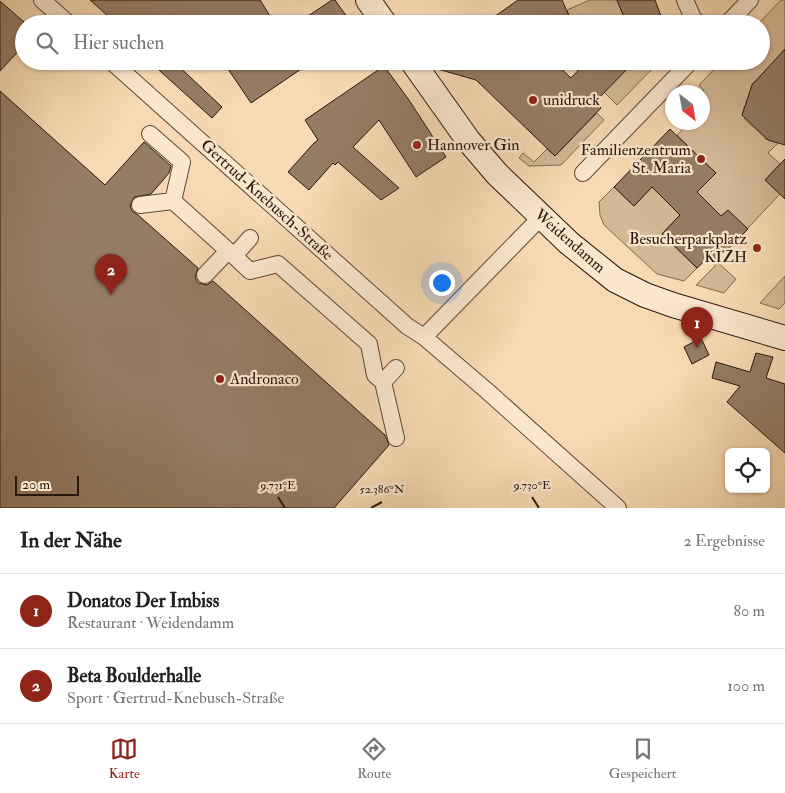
<!DOCTYPE html>
<html lang="de">
<meta charset="utf-8">
<style>
:root{--surface:#fff;--page:#f6f6f6;--text:#202124;--muted:#757577;--line:#e0e0e0;--accent:#8f2418}
body{margin:0;font-family:"IM FELL Double Pica",serif;background:var(--page);color:var(--text)}
.controls{position:absolute;right:15px;bottom:15px;display:grid;overflow:hidden;border-radius:8px;box-shadow:0 1px 4px #0004}
.controls button{width:45px;height:45px;display:grid;place-items:center;padding:0;border:0;border-bottom:1px solid var(--line);background:var(--surface);color:var(--text);font:25px sans-serif}
.compass{position:absolute;left:665px;top:85px;width:45px;height:45px;border-radius:50%;background:var(--surface);box-shadow:0 1px 4px #0004;rotate:149deg}
.scale{position:absolute;left:15px;bottom:12px;width:64px;box-sizing:border-box;padding-left:5px;border:2px solid #2a170e;border-top:0;font-size:14px;line-height:18px;white-space:nowrap;color:#2a170e;-webkit-text-stroke:4px #fae7ce;paint-order:stroke}
.you{position:absolute;left:441px;top:282px;width:18px;height:18px;margin:-12px;border:4px solid #fff;border-radius:50%;background:#1a73e8;box-shadow:0 0 0 8px #1a73e833}
.badge{display:grid;place-items:center;width:32px;height:32px;border-radius:50%;background:var(--accent);color:#fff;font-size:16px;font-weight:700}
.pin{position:absolute;translate:-50% -41px;filter:drop-shadow(0 1px 2px #0008)}
.pin::after{content:'';position:absolute;top:26px;width:18px;height:15px;background:inherit;clip-path:polygon(0 0,100% 0,50% 100%)}
.list{margin:0;padding:0;list-style:none}
h2{display:flex;justify-content:space-between;align-items:center;height:65px;margin:0;padding:0 20px;font-size:21px}
h2 small{font-size:16px;font-weight:400;color:var(--muted)}
.list li{display:grid;grid-template-columns:32px 1fr auto;gap:15px;align-items:center;box-sizing:border-box;height:75px;padding:0 20px;border-top:1px solid var(--line)}
.list b{display:block;font-size:19px;white-space:nowrap}
.list p{margin:0;font-size:16px;white-space:nowrap;color:var(--muted)}
.list em{font-size:16px;font-style:normal;color:var(--muted)}
.icon{flex:none;width:28px;height:28px;fill:none;stroke:currentColor;stroke-width:2;stroke-linecap:round;stroke-linejoin:round}
.map{position:relative;flex:none;width:785px;height:508px;overflow:hidden}
.search{position:absolute;background:var(--surface);box-shadow:0 1px 4px #0004;left:15px;right:15px;top:15px;height:55px;display:flex;align-items:center;gap:12px;box-sizing:border-box;padding:0 18px;border-radius:28px;color:var(--muted);font-size:19px}
.sheet{height:215px;background:var(--surface)}
nav{display:flex;justify-content:space-around;align-items:center;box-sizing:border-box;height:70px;border-top:1px solid var(--line);background:var(--surface);font-size:14px;color:var(--muted)}
nav a{display:grid;justify-items:center;gap:2px}
nav .on{color:var(--accent)}
.map>svg:first-child{display:block}
.green{fill:#d4b997;stroke:#7f6852}
.building{fill:#957c64;stroke:#2a170e}
.lines{fill:none;stroke-linecap:round;stroke-linejoin:round}
.street-casing{stroke:#5d4837;stroke-width:18}
.secondary-casing{stroke:#2a170e;stroke-width:26}
.street{stroke:#fae7ce;stroke-width:16}
.secondary{stroke:#fae7ce;stroke-width:24}
.ticks{fill:none;stroke:#2a170e;stroke-width:2}
.poi-dot{fill:#8f2418;stroke:#fae7ce;stroke-width:2}
.labels{text-anchor:middle;dominant-baseline:central;stroke-width:4.5;stroke-linejoin:round;paint-order:stroke}
.poi-label{font-size:16px;fill:#2a170e;stroke:#fae7ce;text-anchor:start}
.street-label{font-size:16px;fill:#2a170e;stroke:#fae7ce}
.ticks-label{font-size:12px;text-anchor:middle;fill:#2a170e;stroke:#fae7ce;stroke-width:4.5;stroke-linejoin:round;paint-order:stroke}
</style>
<div class="map">
<svg width="785" height="508" viewBox="0 0 785 508">
<rect width="100%" height="100%" fill="#f7dab3"/>
<filter id="stains"><feTurbulence type="fractalNoise" baseFrequency=".004" numOctaves="4"/><feColorMatrix values="0 0 0 0 .2 0 0 0 0 .09 0 0 0 0 .02 0 0 0 .5 -.17"/></filter>
<radialGradient id="worn" r=".72"><stop offset=".6" stop-color="#630" stop-opacity="0"/><stop offset="1" stop-color="#630" stop-opacity=".3"/></radialGradient>
<!-- green -->
<path class="green" d="M590,0H617L626,22L624,24H573L567,10Z
M781,0H785V51L752,84V87L750,91L755,96L744,107L745,120L765,137V139L781,140L768,153L780,164L765,180L780,194L747,229L721,216L697,192L715,173L677,135L684,128L678,123L702,122V92L704,91L699,85L722,61H761V24H758Z
M635,61H660L617,105L604,92Z
M597,113L604,120L561,165L529,166L519,158L523,153L534,162L547,149L555,156Z
M614,187L634,206L652,187L680,215L662,234L697,268L684,281L657,274L604,225L600,215L599,202Z
M716,261L736,279L724,293L696,285L715,266Z
M785,276V303L779,309L760,303Z"/>
<!-- building -->
<path class="building" d="M90,0H260L275,24H117Z
M332,0H335L352,24H296Z
M518,0H562L569,16L558,24H484Z
M617,0H655L664,24H627Z
M0,1L24,22V45L0,71Z
M785,49V145L768,140L742,115L752,85Z
M149,61H173L222,107L212,118Z
M240,61H313L251,103L228,69Z
M429,61H553L571,78L587,61H635L595,102L601,108L555,156L476,80L434,68Z
M384,66L409,100L446,157L416,177L379,120L353,147L399,188L381,200L338,162L335,165L333,163L309,190L288,172L314,143L318,140L305,120Z
M0,91L105,185L144,142L171,166L169,173L151,194L134,197L130,206L132,211L138,215L198,268L195,277L198,283L207,285L213,281L385,435L389,445L334,508H0Z
M670,129L716,173L697,192L721,216L728,210L748,229L716,261L710,256L697,268L662,234L680,215L652,187L634,206L614,187Z
M785,159V199L765,180Z
M701,338L709,355L692,364L684,347Z
M756,353L773,357L766,378L785,384V453L727,402L740,386L712,378L716,362L750,372Z"/>
<g class="lines">
<defs>
<path id="street" d="M42,0L69,24
M685,0L693,18L698,24
M727,24L750,0
M111,61L407,326L424,337L486,390L618,508
M150,134L182,162L173,201
M583,173L691,61
M140,205L173,201L234,256
M250,238L234,256L250,271L278,264L369,344L375,375L383,382L396,368
M205,275L228,251
M424,337L541,217
M383,382L396,438"/>
<path id="secondary" d="M368,0L385,24
M412,61L468,140L497,174L569,243L615,280L645,295L673,305L785,338"/>
</defs>
<!-- street casing -->
<use href="#street" class="street-casing"/>
<!-- secondary casing -->
<use href="#secondary" class="secondary-casing"/>
<!-- street -->
<use href="#street" class="street"/>
<!-- secondary -->
<use href="#secondary" class="secondary"/>
</g>
<!-- ticks -->
<path class="ticks" d="M278,497L285,508M532,497L539,508M371,508L382,502"/>
<!-- markers -->
<g class="poi-dot">
<circle cx="533" cy="100" r="5"/>
<circle cx="417" cy="145" r="5"/>
<circle cx="701" cy="159" r="5"/>
<circle cx="757" cy="248" r="5"/>
<circle cx="220" cy="379" r="5"/>
</g>
<g class="labels">
<!-- poi labels -->
<g class="poi-label">
<text x="543" y="100">unidruck</text>
<text x="427" y="145">Hannover Gin</text>
<text x="691" y="150" text-anchor="end">Familienzentrum<tspan x="691" dy="18">St. Maria</tspan></text>
<text x="747" y="239" text-anchor="end">Besucherparkplatz<tspan x="747" dy="18">KIZH</tspan></text>
<text x="230" y="379">Andronaco</text>
</g>
<!-- street labels -->
<g class="street-label">
<text transform="translate(267 200) rotate(42)">Gertrud-Knebusch-Straße</text>
<text transform="translate(570 241) rotate(41)">Weidendamm</text>
</g>
</g>
<g class="ticks-label">
<text x="278" y="489">9.731°E</text>
<text x="532" y="489">9.730°E</text>
<text x="382" y="493">52.386°N</text>
</g>
<rect width="100%" height="100%" filter="url(#stains)"/>
<rect width="100%" height="100%" fill="url(#worn)"/>
</svg>
<div class="controls">
<button><svg class="icon" aria-label="locate" viewBox="0 0 24 24"><circle cx="12" cy="12" r="6"/><path d="M12 2v4M12 18v4M2 12h4M18 12h4"/></svg></button>
</div>
<svg class="compass" viewBox="-18 -18 36 36"><path d="M0-13l5 13h-10z" fill="#e53935"/><path d="M0 13l5-13h-10z" fill="#757577"/></svg>
<div class="scale">20 m</div>
<div class="you"></div>
<div class="pin badge" style="left:697px;top:348px">1</div>
<div class="pin badge" style="left:111px;top:295px">2</div>
<div class="search"><svg class="icon" aria-label="search" viewBox="0 0 24 24"><circle cx="10" cy="10" r="6"/><path d="M15 15l6 6"/></svg>Hier suchen</div>
</div>
<section class="sheet">
<h2>In der Nähe<small>2 Ergebnisse</small></h2>
<ul class="list">
<li><span class="badge">1</span><div><b>Donatos Der Imbiss</b><p>Restaurant · Weidendamm</p></div><em>80 m</em></li>
<li><span class="badge">2</span><div><b>Beta Boulderhalle</b><p>Sport · Gertrud-Knebusch-Straße</p></div><em>100 m</em></li>
</ul>
</section>
<nav>
<a class="on"><svg class="icon" aria-label="map" viewBox="0 0 24 24"><path d="M3 6l6-2 6 2 6-2v14l-6 2-6-2-6 2zM9 4v14M15 6v14"/></svg>Karte</a>
<a><svg class="icon" aria-label="directions" viewBox="0 0 24 24"><path d="M12 3l9 9-9 9-9-9zM9 14v-3h6M13 9l2 2-2 2"/></svg>Route</a>
<a><svg class="icon" aria-label="saved" viewBox="0 0 24 24"><path d="M7 4h10v16l-5-4-5 4z"/></svg>Gespeichert</a>
</nav>
